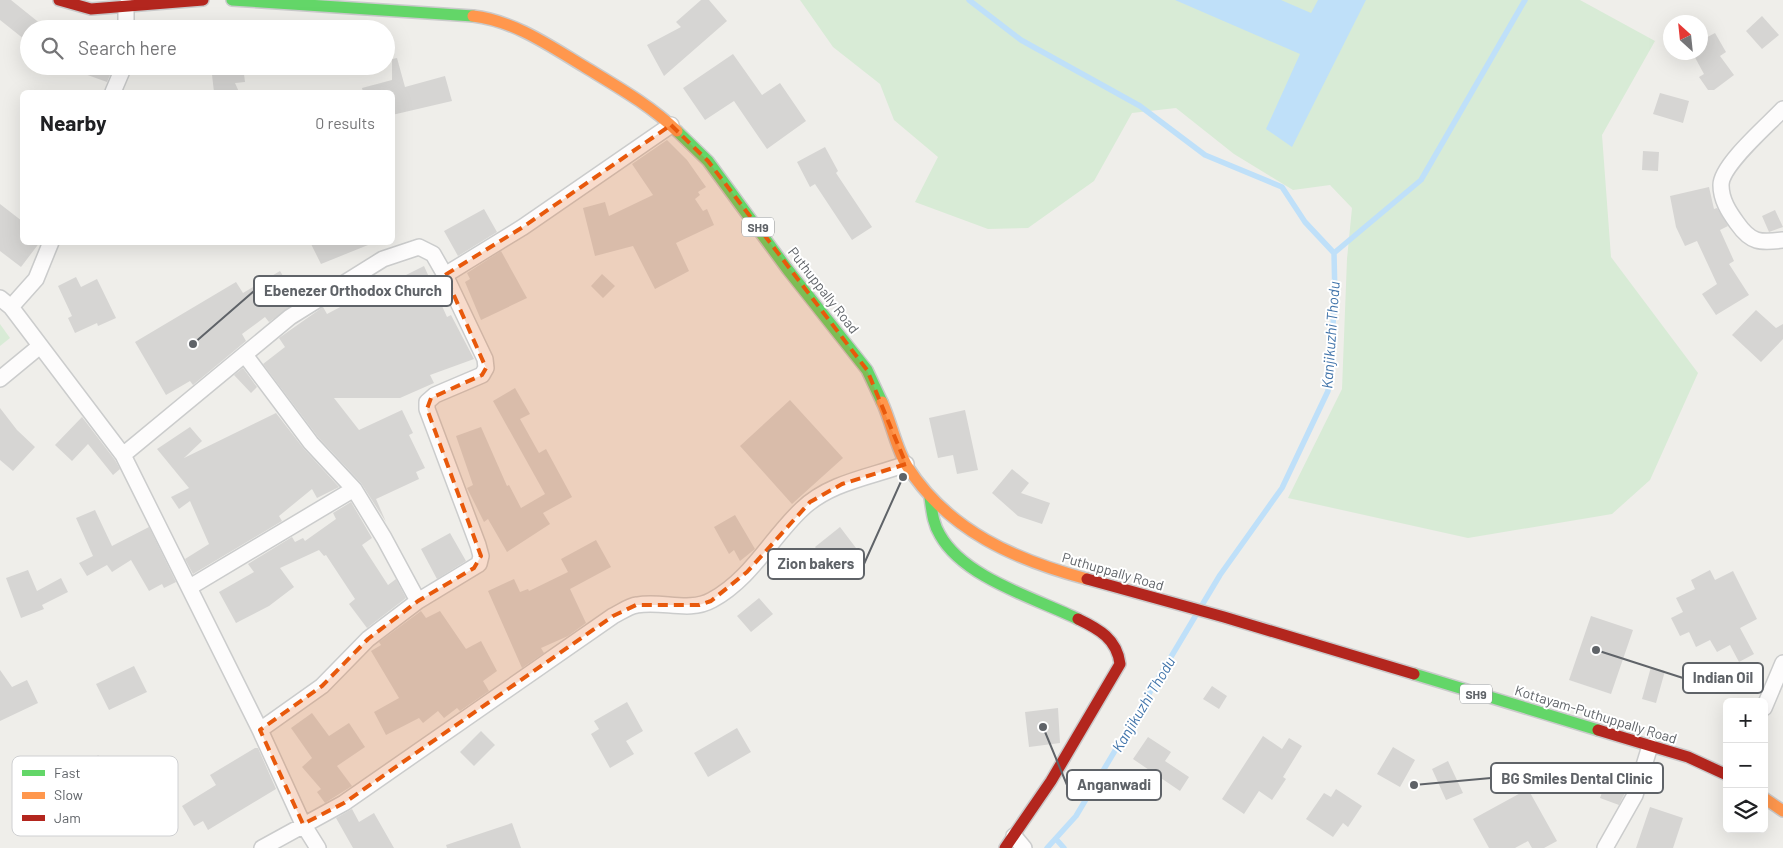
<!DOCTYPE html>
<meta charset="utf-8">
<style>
:root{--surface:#fff;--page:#f2f2f2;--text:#202124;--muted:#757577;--line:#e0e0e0}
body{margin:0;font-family:Barlow,sans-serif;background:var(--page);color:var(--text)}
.controls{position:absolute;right:15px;bottom:15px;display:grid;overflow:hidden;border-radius:8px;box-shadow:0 5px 20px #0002}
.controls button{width:45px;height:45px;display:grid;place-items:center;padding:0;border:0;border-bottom:1px solid var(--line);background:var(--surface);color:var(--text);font:25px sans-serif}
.compass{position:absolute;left:1663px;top:15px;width:45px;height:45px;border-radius:50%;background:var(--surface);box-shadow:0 5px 20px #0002;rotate:333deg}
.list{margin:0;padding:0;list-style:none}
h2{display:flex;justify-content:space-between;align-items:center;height:65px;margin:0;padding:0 20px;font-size:21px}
h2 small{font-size:16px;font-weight:400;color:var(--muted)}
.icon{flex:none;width:28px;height:28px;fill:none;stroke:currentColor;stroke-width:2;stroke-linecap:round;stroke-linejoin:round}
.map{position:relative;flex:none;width:1783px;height:848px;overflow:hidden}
.search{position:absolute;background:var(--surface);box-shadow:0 5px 20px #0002;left:20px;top:20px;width:375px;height:55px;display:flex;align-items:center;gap:12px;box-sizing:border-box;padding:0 18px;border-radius:28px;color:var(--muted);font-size:19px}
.panel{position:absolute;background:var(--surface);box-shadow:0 5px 20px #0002;left:20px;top:90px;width:375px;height:155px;border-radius:8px}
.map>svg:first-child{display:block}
.green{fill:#d8ebd6}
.water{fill:#bfe0f9}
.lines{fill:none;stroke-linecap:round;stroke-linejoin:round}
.stream{stroke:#bfe0f9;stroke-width:5.5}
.building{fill:#d6d5d3}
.street-casing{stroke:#cbcccc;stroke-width:18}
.fast-casing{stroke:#cacacb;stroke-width:14}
.slow-casing{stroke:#cacacb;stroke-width:14}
.jam-casing{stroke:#cacacb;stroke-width:14}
.street{stroke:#fdfcfc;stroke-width:15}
.fast{stroke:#63d668;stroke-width:11}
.slow{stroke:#ff974d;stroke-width:11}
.jam{stroke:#b3261e;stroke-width:11}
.marked{fill:#e8590c;fill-opacity:0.2;stroke:#e8590c;stroke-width:4;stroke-dasharray:10 6;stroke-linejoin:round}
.labels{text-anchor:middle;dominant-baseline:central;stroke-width:4;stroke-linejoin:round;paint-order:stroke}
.shield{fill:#fff;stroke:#8f9295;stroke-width:1}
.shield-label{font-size:12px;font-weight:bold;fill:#5f6368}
.street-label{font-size:14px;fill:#5f6368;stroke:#fff}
.water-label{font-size:15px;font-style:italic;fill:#4174aa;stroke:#fff}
.key{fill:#fff;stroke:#cfd0d2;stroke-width:1}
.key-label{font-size:14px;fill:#5f6368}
.leader{fill:none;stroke:#5f6368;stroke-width:2}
.callout-dot{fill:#5f6368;stroke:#fff;stroke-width:2}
.callout{fill:#fff;stroke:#5f6368;stroke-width:2}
.callout-label{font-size:15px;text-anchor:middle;font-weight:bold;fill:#5f6368}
</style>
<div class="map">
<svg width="1783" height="848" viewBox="0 0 1783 848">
<rect width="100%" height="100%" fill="#efeeea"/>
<!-- green -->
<path class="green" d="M800,0H1580L1655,41L1602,135L1611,257L1698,373L1650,480L1612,514L1468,538L1288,498L1342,389L1347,259L1352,208L1330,185L1293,190L1234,154L1176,108L1132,113L1094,181L1028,228L988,229L915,202L938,157L894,120L880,84L833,47Z
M0,324L10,338L0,346Z"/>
<!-- water -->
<path class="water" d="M1175,0H1281L1311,13L1318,0H1366L1292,147L1266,129L1300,54Z"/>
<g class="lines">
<!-- stream -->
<path class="stream" d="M969,0L1021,40L1140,106L1205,155L1282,187L1305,222L1334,253L1335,298L1328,391L1282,488L1220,575L1202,605
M1334,253L1421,180L1525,0
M1056,839L1064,848
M1047,848L1076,816L1196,615"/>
</g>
<!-- building -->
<path class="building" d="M0,0H11L47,29H29V43L0,20Z
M701,0H709L727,21L664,76L647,45L681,27L676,22Z
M1762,16L1779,35L1762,49L1746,31Z
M1715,33L1726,52L1720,56L1734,75L1714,90H1708L1699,77L1704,74L1692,52H1700V41Z
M733,54L762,95L780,83L806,121L767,149L734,101L705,120L683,88Z
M397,58L405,87L445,76L452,101L392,115V92H363L362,88L392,80V59Z
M68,66H114L107,82L68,68Z
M211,66H243L245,82L235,83L239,92H214Z
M1660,93L1689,101L1683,123L1653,114Z
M667,140L687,160L706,187L698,192L700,195L695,199L703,211L707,209L714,225L676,243L689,271L655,289L633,246L595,256L583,208L605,202L609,216L653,195L632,164Z
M825,147L838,171L836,173L872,227L852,240L815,184L810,187L797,162Z
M1643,151L1659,152L1658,171L1642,170Z
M1709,187L1714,209L1717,208L1728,226L1720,230L1734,261L1729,264L1749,295L1716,315L1702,294L1717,284L1697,241L1685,246L1676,227L1670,196Z
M0,204L22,221V242H40L21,267L0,251Z
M484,209L497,232L458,256L444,231Z
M1775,210L1783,227L1769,232L1762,216Z
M310,242H373V243L321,264Z
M501,251L527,298L481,320L465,282L470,279L467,273Z
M424,266L447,317L451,315L474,359L430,375L434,383L400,398H334L359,430L402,410L413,433L409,435L425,468L416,472L419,479L376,499L386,522L361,483L318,437L263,364L285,347L279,338L323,307L327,314L393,279L394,281Z
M280,271L294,294L311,285L314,291L269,322L265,317L242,334L246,341L193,385L190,381L166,395L135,342L236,282L243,293Z
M602,274L615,286L603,298L591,286Z
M76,277L81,287L97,279L116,318L98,326L97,323L75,333L68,318L72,316L58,286Z
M1756,310L1776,328L1783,324V339L1761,362L1732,335Z
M243,368L257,387L251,393L234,375Z
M515,388L530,414L520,419L539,453L546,449L572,497L543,513L550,524L507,552L488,519L484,522L467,488L473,485L456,436L481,427L507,486L509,485L521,508L545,494L493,401Z
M790,400L843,458L792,504L740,446Z
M0,408L17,430L35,447L13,471L0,460Z
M965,410L978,470L957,474L953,455L938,458L929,418Z
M276,413L304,449L339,487L317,498L312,489L279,516L282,521L193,574L185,559L209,544L190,501L179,509L171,497L189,488L157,449L190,427L202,441L184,458Z
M82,417L115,460L120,469L113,475L88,444L72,461L55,445Z
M1012,469L1029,483L1021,493L1050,503L1042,524L1018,516L992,493Z
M351,502L372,538L362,545L388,585L396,579L406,598L367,628L349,604L355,599L326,555L324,556L319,550L280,568L294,587L269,606L236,623L219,592L254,572L248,564L292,537L295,542L303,538L305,541L336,519L333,513Z
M95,510L112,546L149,527L176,582L164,588L162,584L149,591L131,560L112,572L107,565L87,576L79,563L93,556L76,518Z
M735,515L755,549L740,561L734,550L729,554L714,527Z
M840,527L856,548L831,567L815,547Z
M450,533L466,561L437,579L421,549Z
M596,540L611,567L570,589L586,623L568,636L541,648L544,653L522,668L488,591L514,579L520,592L528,589L529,591L568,572L561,559Z
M28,570L37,591L61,578L68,592L42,605L44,609L21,618L6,578Z
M1710,570L1715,580L1733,571L1757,619L1740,628L1754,654L1739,662L1730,645L1717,652L1710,640L1696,647L1689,632L1680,636L1671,618L1683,612L1676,598L1695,589L1691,580Z
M759,598L773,614L751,632L737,616Z
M421,611L426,618L440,611L466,649L481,641L497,671L483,681L489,691L460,711L457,708L444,718L438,711L423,723L419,718L386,735L374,712L399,698L371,651L381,645L379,642Z
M1591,616L1633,630L1611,694L1569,680Z
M134,666L147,692L109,710L96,684Z
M1651,667L1665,671L1656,703L1642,699Z
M0,670L12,687L27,680L38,703L0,721Z
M1212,686L1227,696L1219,709L1203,699Z
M627,702L643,731L626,741L634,754L610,768L591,734L599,729L594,721Z
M1058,708L1060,743L1029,747L1025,712Z
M312,713L329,736L349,723L365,747L337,766L352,786L325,803L317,792L321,789L302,767L312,758L291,728Z
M737,728L751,752L708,777L694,753Z
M481,731L495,745L474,766L460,752Z
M1263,736L1282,749L1289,738L1302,746L1283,777L1286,779L1272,800L1259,791L1244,814L1222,799Z
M1148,737L1171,752L1165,761L1189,777L1180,791L1133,759Z
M1393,747L1415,760L1400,787L1377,774Z
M255,748H258L276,789L208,830L203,821L194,826L182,806L216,785L210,775Z
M98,755L123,776L122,778L145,800L110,832L92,811L71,835L51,817L69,797L73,800L96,784L83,772Z
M1448,761L1463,793L1446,800L1432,769Z
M1612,765L1632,773L1626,791L1619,805L1600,798Z
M1336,789L1362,806L1348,827L1343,823L1333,837L1306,819L1324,793L1331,797Z
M1528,789L1557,841L1544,848H1532L1528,841L1515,848H1489L1473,819Z
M1650,807L1683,818L1673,848H1636Z
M352,809L359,822L374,813L394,848H353L336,818Z
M512,823L521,848H447L446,845Z"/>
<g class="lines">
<defs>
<path id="street" d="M126,29V6
M113,92L124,66
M1783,109C1768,125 1721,165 1721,185C1721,200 1729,212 1737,223C1751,243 1760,243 1783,240
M445,275L523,227L671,125
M0,298L11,307L123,455L260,730L303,824L318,848
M11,307L36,279L51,242
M245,355L311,443L354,489L384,538L418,601
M0,379L40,346
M123,455L290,317L383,259L419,247L433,254L445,275L485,359L486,368L482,375L435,395L427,402V409L478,545L481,556L479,564L418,601L368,639L322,686L260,730
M190,587L354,489
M1764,708L1783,663
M1014,836L1024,848
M262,848L344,803L613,616C621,612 629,606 637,605C662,600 689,613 712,600C751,579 771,538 802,509C830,482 871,477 906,464
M1605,848L1635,795L1650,746"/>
<path id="fast" d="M232,0L473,16
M677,131L708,161L788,270L867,370L882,402
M930,498C932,511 933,524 940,535C964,578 1035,598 1078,619
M1414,674L1598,730"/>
<path id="slow" d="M473,16C515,21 550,46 585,67C616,86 650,105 677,131
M882,402C891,421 896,448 907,466C948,531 1016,560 1087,579
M1764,798L1783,811"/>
<path id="jam" d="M59,0L91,9L203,0
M1087,579L1224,617L1414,674
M1598,730L1688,757L1727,775
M1005,848L1051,781L1120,664C1117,639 1099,629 1078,619"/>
</defs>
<!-- street casing -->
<use href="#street" class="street-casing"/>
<!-- fast casing -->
<use href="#fast" class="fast-casing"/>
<!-- slow casing -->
<use href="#slow" class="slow-casing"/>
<!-- jam casing -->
<use href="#jam" class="jam-casing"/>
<!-- street -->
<use href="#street" class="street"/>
<!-- fast -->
<use href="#fast" class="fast"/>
<!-- slow -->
<use href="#slow" class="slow"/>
<!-- jam -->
<use href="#jam" class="jam"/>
</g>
<!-- marked area -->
<path class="marked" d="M671,125L708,161L867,370L906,464L842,484L810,502L747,572L711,601L699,605H636L613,616L344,803L303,824L260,730L322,686L368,639L418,601L474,568L481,556L427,409L431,398L482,375L486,368L445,275L523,227Z"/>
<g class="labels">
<!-- shield labels -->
<g class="shield">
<rect x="742" y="217.5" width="32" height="19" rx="4"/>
<rect x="1460" y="684.5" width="32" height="19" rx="4"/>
</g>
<g class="shield-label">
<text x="758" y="227">SH9</text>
<text x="1476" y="694">SH9</text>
</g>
<!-- street labels -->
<g class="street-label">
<text transform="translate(824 290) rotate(52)">Puthuppally Road</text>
<text transform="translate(1113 571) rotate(16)">Puthuppally Road</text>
<text transform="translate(1596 714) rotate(17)">Kottayam-Puthuppally Road</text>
</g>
<!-- water labels -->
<g class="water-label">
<text transform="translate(1330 335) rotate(-86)">Kanjikuzhi Thodu</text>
<text transform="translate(1143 704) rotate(-59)">Kanjikuzhi Thodu</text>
</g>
</g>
<!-- legend -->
<rect x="12" y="756" width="166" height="80" rx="8" class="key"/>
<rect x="22" y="770" width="23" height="6" fill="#63d668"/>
<rect x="22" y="792" width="23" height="7" fill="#ff974d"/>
<rect x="22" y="815" width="23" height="6" fill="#b3261e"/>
<g class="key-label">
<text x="54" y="778">Fast</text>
<text x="54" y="800">Slow</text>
<text x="54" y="823">Jam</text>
</g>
<!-- callouts -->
<path class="leader" d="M193 344L254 291M903 477L864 564M1596 650L1683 678M1414 785L1491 778M1043 727L1067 785"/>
<g class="callout-dot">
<circle cx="193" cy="344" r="5"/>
<circle cx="903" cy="477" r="5"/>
<circle cx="1596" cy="650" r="5"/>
<circle cx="1414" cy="785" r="5"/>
<circle cx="1043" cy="727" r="5"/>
</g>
<g class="callout">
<rect x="254" y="276" width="198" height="30" rx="5"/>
<rect x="768" y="549" width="96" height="30" rx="5"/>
<rect x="1683" y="663" width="80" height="30" rx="5"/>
<rect x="1491" y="763" width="172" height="30" rx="5"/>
<rect x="1067" y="770" width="94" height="30" rx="5"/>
</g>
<g class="callout-label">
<text x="353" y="296">Ebenezer Orthodox Church</text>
<text x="816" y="569">Zion bakers</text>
<text x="1723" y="683">Indian Oil</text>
<text x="1577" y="784">BG Smiles Dental Clinic</text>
<text x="1114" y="790">Anganwadi</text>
</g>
</svg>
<div class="controls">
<button>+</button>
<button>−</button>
<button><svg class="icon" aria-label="layers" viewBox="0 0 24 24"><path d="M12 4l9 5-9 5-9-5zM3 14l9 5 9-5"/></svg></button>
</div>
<svg class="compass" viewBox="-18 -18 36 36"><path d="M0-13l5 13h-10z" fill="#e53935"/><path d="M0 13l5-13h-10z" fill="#757577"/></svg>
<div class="search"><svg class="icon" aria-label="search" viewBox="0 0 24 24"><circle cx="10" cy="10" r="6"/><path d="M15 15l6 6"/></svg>Search here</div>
<section class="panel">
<h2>Nearby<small>0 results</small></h2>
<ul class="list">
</ul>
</section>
</div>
